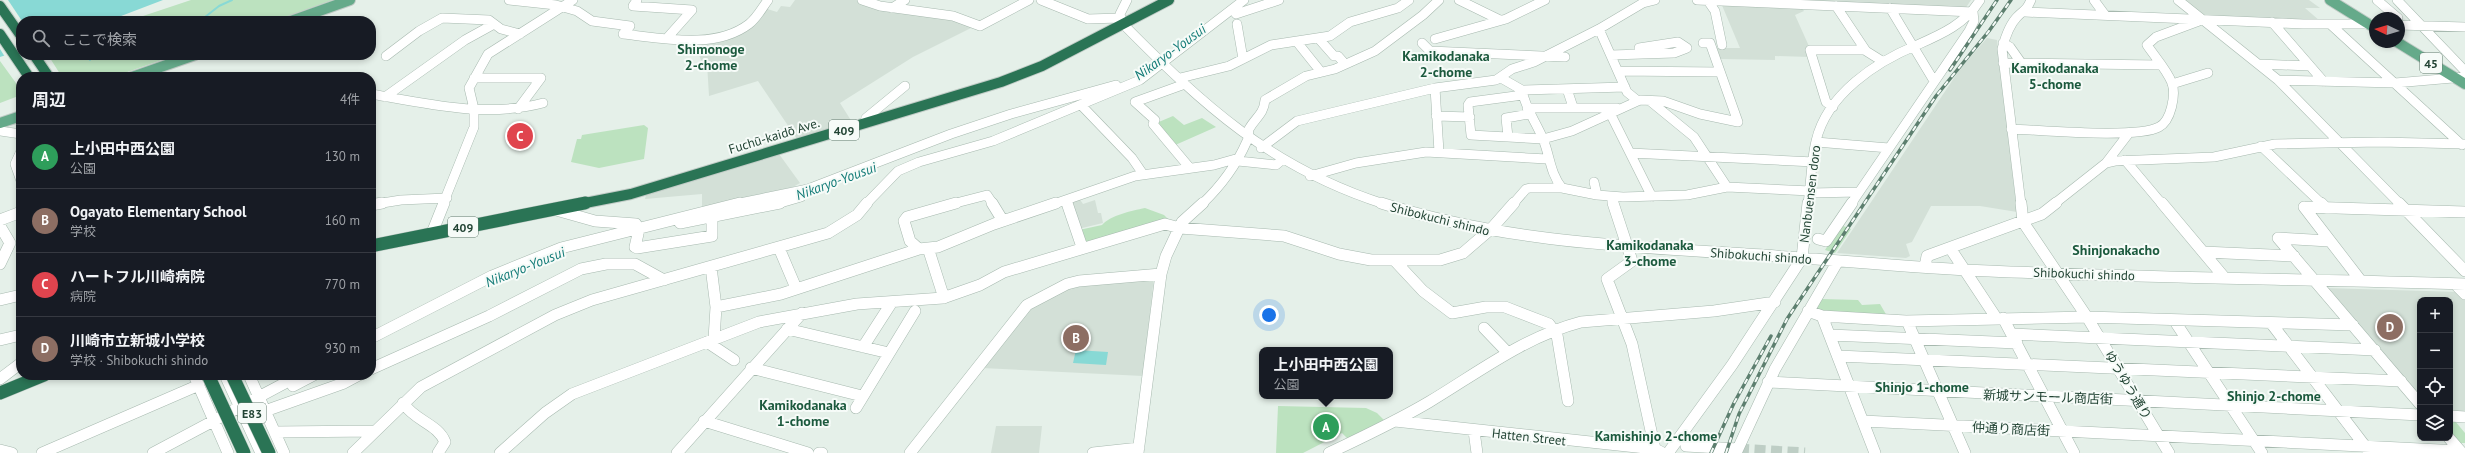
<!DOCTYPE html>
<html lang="ja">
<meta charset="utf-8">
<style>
:root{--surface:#171b24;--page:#242831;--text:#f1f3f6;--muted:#9ea1a6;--line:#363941;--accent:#ff5b54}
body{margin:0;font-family:"PT Sans","Noto Sans JP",sans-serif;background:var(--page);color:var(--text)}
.controls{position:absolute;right:12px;bottom:12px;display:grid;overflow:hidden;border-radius:8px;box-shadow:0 2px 6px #0003}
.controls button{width:36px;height:36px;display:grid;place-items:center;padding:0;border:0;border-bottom:1px solid var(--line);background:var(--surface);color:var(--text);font:20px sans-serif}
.compass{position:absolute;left:2369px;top:12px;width:36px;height:36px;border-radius:50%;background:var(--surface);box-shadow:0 2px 6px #0003;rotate:274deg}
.you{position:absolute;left:1269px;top:315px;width:14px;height:14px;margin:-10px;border:3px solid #fff;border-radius:50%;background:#1a73e8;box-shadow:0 0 0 6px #1a73e833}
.badge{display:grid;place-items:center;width:26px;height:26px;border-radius:50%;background:var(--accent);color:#fff;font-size:13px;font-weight:700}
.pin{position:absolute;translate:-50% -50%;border:2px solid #fff;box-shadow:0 1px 4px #0006}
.popup{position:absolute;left:1259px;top:347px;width:134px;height:52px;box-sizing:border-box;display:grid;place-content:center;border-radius:8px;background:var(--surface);filter:drop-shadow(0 1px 3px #0005);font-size:13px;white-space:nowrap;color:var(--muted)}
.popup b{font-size:15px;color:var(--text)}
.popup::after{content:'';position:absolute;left:50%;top:100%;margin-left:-8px;border:8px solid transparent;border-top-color:var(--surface)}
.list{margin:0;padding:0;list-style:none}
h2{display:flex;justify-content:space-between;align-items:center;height:52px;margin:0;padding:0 16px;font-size:17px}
h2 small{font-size:13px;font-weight:400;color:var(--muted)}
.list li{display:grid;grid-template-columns:26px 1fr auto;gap:12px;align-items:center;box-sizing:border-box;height:64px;padding:0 16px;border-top:1px solid var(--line)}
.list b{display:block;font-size:15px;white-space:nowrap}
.list p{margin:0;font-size:13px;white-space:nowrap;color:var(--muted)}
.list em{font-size:13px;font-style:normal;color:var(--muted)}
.icon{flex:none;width:22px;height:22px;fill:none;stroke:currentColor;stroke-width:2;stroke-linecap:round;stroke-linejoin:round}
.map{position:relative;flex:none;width:2465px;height:453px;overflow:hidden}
.search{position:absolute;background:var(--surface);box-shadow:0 2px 6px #0003;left:16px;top:16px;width:360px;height:44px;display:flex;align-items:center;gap:10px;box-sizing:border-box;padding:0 14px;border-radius:16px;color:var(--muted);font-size:15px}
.panel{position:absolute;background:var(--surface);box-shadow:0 2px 6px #0003;left:16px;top:72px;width:360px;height:308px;border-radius:16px}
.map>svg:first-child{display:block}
.built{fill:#d3e0d7}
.green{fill:#bce2bf}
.water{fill:#88d9d5}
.pier{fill:#e5f0e9}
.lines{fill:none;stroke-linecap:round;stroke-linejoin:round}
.stream{stroke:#88d9d5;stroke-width:2}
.minor-tunnel{stroke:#becec5;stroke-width:11;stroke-dasharray:11 5.5;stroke-linecap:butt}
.minor-far1-casing{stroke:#a7b9af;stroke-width:10}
.minor-casing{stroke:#a7b9af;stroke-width:12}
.major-casing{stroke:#c1cbc6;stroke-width:12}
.highway-far1-casing{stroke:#c1cbc6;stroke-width:12}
.highway-casing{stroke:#c1cbc6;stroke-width:14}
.minor-far1{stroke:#fff;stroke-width:9}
.minor{stroke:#fff;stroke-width:11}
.major{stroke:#65aa8a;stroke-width:10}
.highway-far1{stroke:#2a7455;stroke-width:10}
.highway{stroke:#2a7455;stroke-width:13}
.rail-casing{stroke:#5d7f6f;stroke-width:3.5}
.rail{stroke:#f6fbf8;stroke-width:2;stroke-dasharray:5.5;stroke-linecap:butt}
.highway-bridge-casing{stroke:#c1cbc6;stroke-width:14;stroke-linecap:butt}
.highway-bridge{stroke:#2a7455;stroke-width:13}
.labels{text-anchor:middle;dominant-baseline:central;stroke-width:4;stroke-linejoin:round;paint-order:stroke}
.shield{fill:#f6fbf8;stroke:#627b6f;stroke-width:1}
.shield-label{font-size:12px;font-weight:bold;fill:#224434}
.street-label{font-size:13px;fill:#224434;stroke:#f6fbf8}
.neighbourhood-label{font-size:14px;font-weight:bold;fill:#1b593d;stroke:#f6fbf8}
.water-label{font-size:14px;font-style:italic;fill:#147c78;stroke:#f6fbf8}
</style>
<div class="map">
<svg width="2465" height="453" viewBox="0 0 2465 453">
<rect width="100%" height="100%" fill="#e5f0e9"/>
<!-- built -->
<path class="built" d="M795,0H858L945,16L975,26L913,57L840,103L852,122L797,139L758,81L709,96L707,63L701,60L695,46L697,41L722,38L764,8L777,12L781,6L790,7Z
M1747,0H1971L1965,9Z
M2183,0H2309L2320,8H2305L2320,21L2206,17Z
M1721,3L1801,6L1804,11L1795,15L1808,44L1810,57L1775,56V60L1720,59L1715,48H1740Z
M1987,38L1997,40L2017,212L1980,206H1931L1912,242L1906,244L1910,256L1906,258L1837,253L1960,69Z
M779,154L800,183L793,187L702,207V194L645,199L646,195Z
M1079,198L1083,204L1095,200L1098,213H1101L1103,223L1078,229L1069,203Z
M1154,277L1143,376L982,368L1028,307L1068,286Z
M2326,288L2459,292L2465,296V412L2450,411V300H2420V399Z
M996,426H1042L1039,453H991Z"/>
<!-- green -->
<path class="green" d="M191,0H333L274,21H128Z
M48,55H176L113,77H62Z
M0,61L21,90V95L0,103Z
M1173,116L1184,125L1202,118L1216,127L1173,146L1154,124Z
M644,125L648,128L644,159L599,168L571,162L577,139H581L582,135Z
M1145,208L1164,215L1168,219L1084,243L1079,230L1102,225C1111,215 1131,211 1145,208Z
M1841,225L1851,229L1835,253L1825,250Z
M1822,299L1858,300L1862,305L1880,304L1887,316L1816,310Z
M1278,406L1366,408L1377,413L1386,422L1349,440L1342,433L1303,453H1276Z
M2450,421H2455L2465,433V443H2457L2450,434Z"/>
<!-- water -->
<path class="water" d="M0,0H163L108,21H21V50L0,57Z
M1076,350L1108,352L1106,365L1073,363Z"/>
<!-- pier -->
<path class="pier" d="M0,0H8L22,21L21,52L5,57L0,49Z"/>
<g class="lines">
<!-- stream -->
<path class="stream" d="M200,21L219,6L232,0
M90,60L92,55"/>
<!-- minor-tunnel -->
<path class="minor-tunnel" d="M1738,449L1805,453"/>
<defs>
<path id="minor-far1" d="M509,0L556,5L577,11L592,21L630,26L623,34C662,38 715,50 749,24C757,18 762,8 768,0
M637,0L633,6L692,10
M862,0L880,6L953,16L980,26L1029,0
M1041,0L1088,19L1120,18
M1127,0L1120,14L1122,23C1203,105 1271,168 1384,204
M1459,0L1500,20
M1697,0L1973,12
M2094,0L2105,15
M2178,0L2278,80L2400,204
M2377,0L2398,18
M2397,0L2465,71
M1708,1L1715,11L1722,45
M1836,6L1866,51L1882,61
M892,8L905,0
M1890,8L1934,81
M2025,12L2303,24H2371
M1236,14L1279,0
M2272,22L2324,82
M1237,24L1243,59
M2330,24L2462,145
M2399,25L2465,27
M1599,29L1627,92L1638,101
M668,37L692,10
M1319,39L1334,56H1338L1345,64
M1435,39L1506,19L1545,0
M1297,42L1321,72
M1422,43L1430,51L1565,57
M1703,43H1710L1738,122
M2003,43L2010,47L2022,64
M1611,55L1674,53L1687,48L1678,42L1639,48L1642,54
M386,56L419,31L442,18L489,20L501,29L520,34
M2003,63L2159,65
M2259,64L2310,66
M1618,71L1720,72
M474,78H541
M1180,78L1229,66L1271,45L1330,36L1350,22L1398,8L1409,0
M1501,78L1522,90C1525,108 1536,122 1543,139C1550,156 1550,173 1562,188
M2278,80L2395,83L2465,77
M1185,84L1135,102L1155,120L1153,124L1189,167
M2172,84L2208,73
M1435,88L1439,152
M1567,89L1573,107
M1522,90L1625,87
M371,94C427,104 487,118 543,103
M1523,95L1470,102L1468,105L1471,135L1543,139L1572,131L1640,100L1663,101L1700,114L1738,122
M385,97L465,40L494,24
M1650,101L1694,137L1727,187
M1081,105L1132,158L1143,174
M1833,107L1826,102L1810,50H1865
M1527,108H1617
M518,109L541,78
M1610,113L1652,197
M1436,116L1470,117
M869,122L866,118L905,86
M2011,129C2041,130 2137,139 2159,127C2171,121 2176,95 2172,83C2167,70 2155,57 2147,45L2156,37L2199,21
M0,131L21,134
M1508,137L1506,118L1529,114
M1816,142L1889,148
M2261,146L2322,204
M1261,148L1297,121L1435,88L1496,80L1512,69L1534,62L1599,29L1643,3L1655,0
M21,151L15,164L21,181
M1630,153L1814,162
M2125,160L2162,204
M1238,161L1276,165L1282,160
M2106,163L2129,133
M1310,176L1356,163L1426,152L1547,159
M1594,182L1597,195
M1811,193L1859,192
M1611,197L1613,204
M1066,201L1067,204
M376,204L401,200L447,198
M443,204L474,127V109L469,88L488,54L573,0
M735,204L808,189L951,134L1011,114L1116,85
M777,204L801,197
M866,204L898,171L919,162L993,141L1140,80L1244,0
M952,204L987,195L993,204
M1054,204L1135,176L1214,165L1239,158
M1202,204C1221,186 1236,166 1247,141C1249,138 1248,133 1249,129C1255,118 1264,114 1265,100L1306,76L1335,69L1375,51L1423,15L1439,0
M1513,204L1526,189L1530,188H1562L1597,195L1623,197L1687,195L1727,187L1811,191
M1808,204C1811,183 1811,161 1816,141C1827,94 1876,62 1917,45C1942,34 1965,24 1980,0
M1851,204L1969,31L1974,21L1973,12
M2021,204L2002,49C2005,38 2009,25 2017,17C2025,9 2026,11 2031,0
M2054,204L2106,163L2115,161L2214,157L2275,144L2380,142L2465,144"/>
<path id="minor" d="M992,203L1003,221
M1067,203L1082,247
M1381,203C1509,244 1642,247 1776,256C1847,261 1918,268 1989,271C2147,278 2306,279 2465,284
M1613,203L1632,261L1607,279L1632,344L1655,449
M2021,203L2023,222L2087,317L2169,453
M2162,203L2224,277
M2321,203L2326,208
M2399,203L2465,271
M371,205L382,203
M2304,207L2465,212
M2304,207L2361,281
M556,210L595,221L636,224
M0,220L21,212
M680,223L780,203
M635,225L638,234L635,247L637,248L712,236V218
M0,226L10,243L0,264
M432,233L444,203
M1818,239L1826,241L1852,203
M2329,241L2278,238L2420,404
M779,248L796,288
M1950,248L1997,319
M919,249L910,241L904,221L907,217L956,203
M929,251L944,298
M2203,252L2294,256
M1395,261L1423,291L1452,313L1486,307H1505L1549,324L1557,335L1568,401
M711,267L716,307
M1925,267L1927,256L2042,214L2056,203
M2455,284L2465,294
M0,300L21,295
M1808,311L1822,316L1906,321L2087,317L2353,325
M1822,316L1875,453
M2003,318L2074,453
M2174,320L2262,453
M1907,321L1965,453
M2271,323L2368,450
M1484,328L1508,353
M787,329L889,353
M2012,334L2375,350
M1830,335L2017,343
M371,338L492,276L561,248L740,203
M714,339L716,307L781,294L919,249L938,247L994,224L1056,203
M0,340L21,335
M707,342L734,360
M863,347L892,302
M1838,356L2401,381
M751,368L862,396
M371,369L489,316L581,269L606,264H635L664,280
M194,375L228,453
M225,375L261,453
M249,375L284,453
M0,379L21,363
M1768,382L2420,415
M293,386L314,375
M403,403C415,421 438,424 445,442L438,453
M856,408L915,311
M265,411L344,383L359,375
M2450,416L2465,417
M704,421L808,453
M1395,421L1655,449L1661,452
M1863,421L2460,451
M1474,431L1477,453
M275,432L375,431
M2449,438L2462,453
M1686,446L1738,449
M0,450L12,453
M42,453L199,385
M153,453L300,375
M353,453L421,387L555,315L592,300L828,233L857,215L867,203
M500,453L545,413L572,394L759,322L857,304L943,298L980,285L1004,272L1165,224L1180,228L1284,236L1339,254L1371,260H1440L1463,253L1492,228L1514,203
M677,453L802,313
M819,453H822
M910,453L1027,305L1067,284L1079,281L1161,274
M1093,453L1139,448
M1138,453L1161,274L1166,256L1182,222L1203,203
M1329,453C1363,437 1397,421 1429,402C1479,372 1524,337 1581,322L1714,311L1775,302
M1668,453L1732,365L1802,258L1808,203
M1736,453L1775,369L1838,261"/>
<path id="major" d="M2330,0L2375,28
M291,21L350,0
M2397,42L2465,84
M132,77L195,55
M0,123L21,116"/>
<path id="highway-far1" d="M0,6L21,36
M0,34L29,77
M34,55L49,77
M580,204L631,194L1001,82L1042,66L1169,0"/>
<path id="highway" d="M371,246L585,203
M0,393L44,375"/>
</defs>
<!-- minor-far1 casing -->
<use href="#minor-far1" class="minor-far1-casing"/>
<!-- minor casing -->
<use href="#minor" class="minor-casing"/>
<!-- major casing -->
<use href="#major" class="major-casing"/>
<!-- highway-far1 casing -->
<use href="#highway-far1" class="highway-far1-casing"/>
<!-- highway casing -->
<use href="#highway" class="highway-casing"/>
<!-- minor-far1 -->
<use href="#minor-far1" class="minor-far1"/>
<!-- minor -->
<use href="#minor" class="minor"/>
<!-- major -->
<use href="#major" class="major"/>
<!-- highway-far1 -->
<use href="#highway-far1" class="highway-far1"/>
<!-- highway -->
<use href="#highway" class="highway"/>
<defs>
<path id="rail" d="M1950,70L1997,0
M1711,453L1734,403L1771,336
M1726,453L1739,414L1787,319L1936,96L1989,31L2011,0"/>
</defs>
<!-- rail casing -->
<use href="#rail" class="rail-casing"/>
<!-- rail -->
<use href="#rail" class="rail"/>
<defs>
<path id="highway-bridge" d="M208,375L244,453
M232,375L269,453"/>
</defs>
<!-- highway-bridge casing -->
<use href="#highway-bridge" class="highway-bridge-casing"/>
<!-- highway-bridge -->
<use href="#highway-bridge" class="highway-bridge"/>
</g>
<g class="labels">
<!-- shield labels -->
<g class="shield">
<rect x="2420" y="53" width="22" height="20" rx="3"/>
<rect x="829" y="120" width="30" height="20" rx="3"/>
<rect x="448" y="217" width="30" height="20" rx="3"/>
<rect x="238" y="403" width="28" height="20" rx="3"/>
</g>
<g class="shield-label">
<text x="2431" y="63">45</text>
<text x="844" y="130">409</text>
<text x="463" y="227">409</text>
<text x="252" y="413">E83</text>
</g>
<!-- street labels -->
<g class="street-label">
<text transform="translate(774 136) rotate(-17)">Fuchū-kaidō Ave.</text>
<text transform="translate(1810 194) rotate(-83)">Nanbuensen doro</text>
<text transform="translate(1440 219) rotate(14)">Shibokuchi shindo</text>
<text transform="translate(1761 256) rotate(4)">Shibokuchi shindo</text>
<text transform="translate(2084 274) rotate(2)">Shibokuchi shindo</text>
<text transform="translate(2128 385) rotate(59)">ゆうゆう通り</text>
<text transform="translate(2048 397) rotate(2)">新城サンモール商店街</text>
<text transform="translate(2011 429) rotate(3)">仲通り商店街</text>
<text transform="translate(1529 437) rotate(6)">Hatten Street</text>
</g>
<!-- neighbourhood labels -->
<g class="neighbourhood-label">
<text x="711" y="49">Shimonoge<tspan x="711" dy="16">2-chome</tspan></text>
<text x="1446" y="56">Kamikodanaka<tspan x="1446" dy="16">2-chome</tspan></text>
<text x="2055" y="68">Kamikodanaka<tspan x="2055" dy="16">5-chome</tspan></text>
<text x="1650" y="245">Kamikodanaka<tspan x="1650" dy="16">3-chome</tspan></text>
<text x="2116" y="250">Shinjonakacho</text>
<text x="1922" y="387">Shinjo 1-chome</text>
<text x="2274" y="396">Shinjo 2-chome</text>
<text x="803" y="405">Kamikodanaka<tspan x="803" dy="16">1-chome</tspan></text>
<text x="1656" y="436">Kamishinjo 2-chome</text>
</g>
<!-- water labels -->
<g class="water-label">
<text transform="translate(1170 52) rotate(-36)">Nikaryo-Yousui</text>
<text transform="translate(836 181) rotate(-20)">Nikaryo-Yousui</text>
<text transform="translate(525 267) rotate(-22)">Nikaryo-Yousui</text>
</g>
</g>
</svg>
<div class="controls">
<button>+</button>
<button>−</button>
<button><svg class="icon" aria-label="locate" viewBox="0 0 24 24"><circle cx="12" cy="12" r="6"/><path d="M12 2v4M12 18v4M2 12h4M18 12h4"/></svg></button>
<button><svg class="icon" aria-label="layers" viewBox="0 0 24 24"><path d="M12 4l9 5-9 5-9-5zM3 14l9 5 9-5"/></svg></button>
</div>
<svg class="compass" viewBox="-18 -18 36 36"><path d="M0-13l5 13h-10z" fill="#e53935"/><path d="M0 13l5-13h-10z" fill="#9ea1a6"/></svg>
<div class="you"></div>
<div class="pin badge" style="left:1326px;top:427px;background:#2e9e5b">A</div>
<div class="popup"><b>上小田中西公園</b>公園</div>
<div class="pin badge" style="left:1076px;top:338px;background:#8d6e63">B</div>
<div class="pin badge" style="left:520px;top:136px;background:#e0444e">C</div>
<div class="pin badge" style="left:2390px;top:327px;background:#8d6e63">D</div>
<div class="search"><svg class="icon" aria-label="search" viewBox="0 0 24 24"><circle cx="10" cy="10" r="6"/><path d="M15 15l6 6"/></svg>ここで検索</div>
<section class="panel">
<h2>周辺<small>4件</small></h2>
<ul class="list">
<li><span class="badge" style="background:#2e9e5b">A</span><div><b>上小田中西公園</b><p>公園</p></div><em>130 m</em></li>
<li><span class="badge" style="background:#8d6e63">B</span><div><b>Ogayato Elementary School</b><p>学校</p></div><em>160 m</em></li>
<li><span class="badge" style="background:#e0444e">C</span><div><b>ハートフル川崎病院</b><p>病院</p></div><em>770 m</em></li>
<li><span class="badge" style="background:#8d6e63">D</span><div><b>川崎市立新城小学校</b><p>学校 · Shibokuchi shindo</p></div><em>930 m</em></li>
</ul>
</section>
</div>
